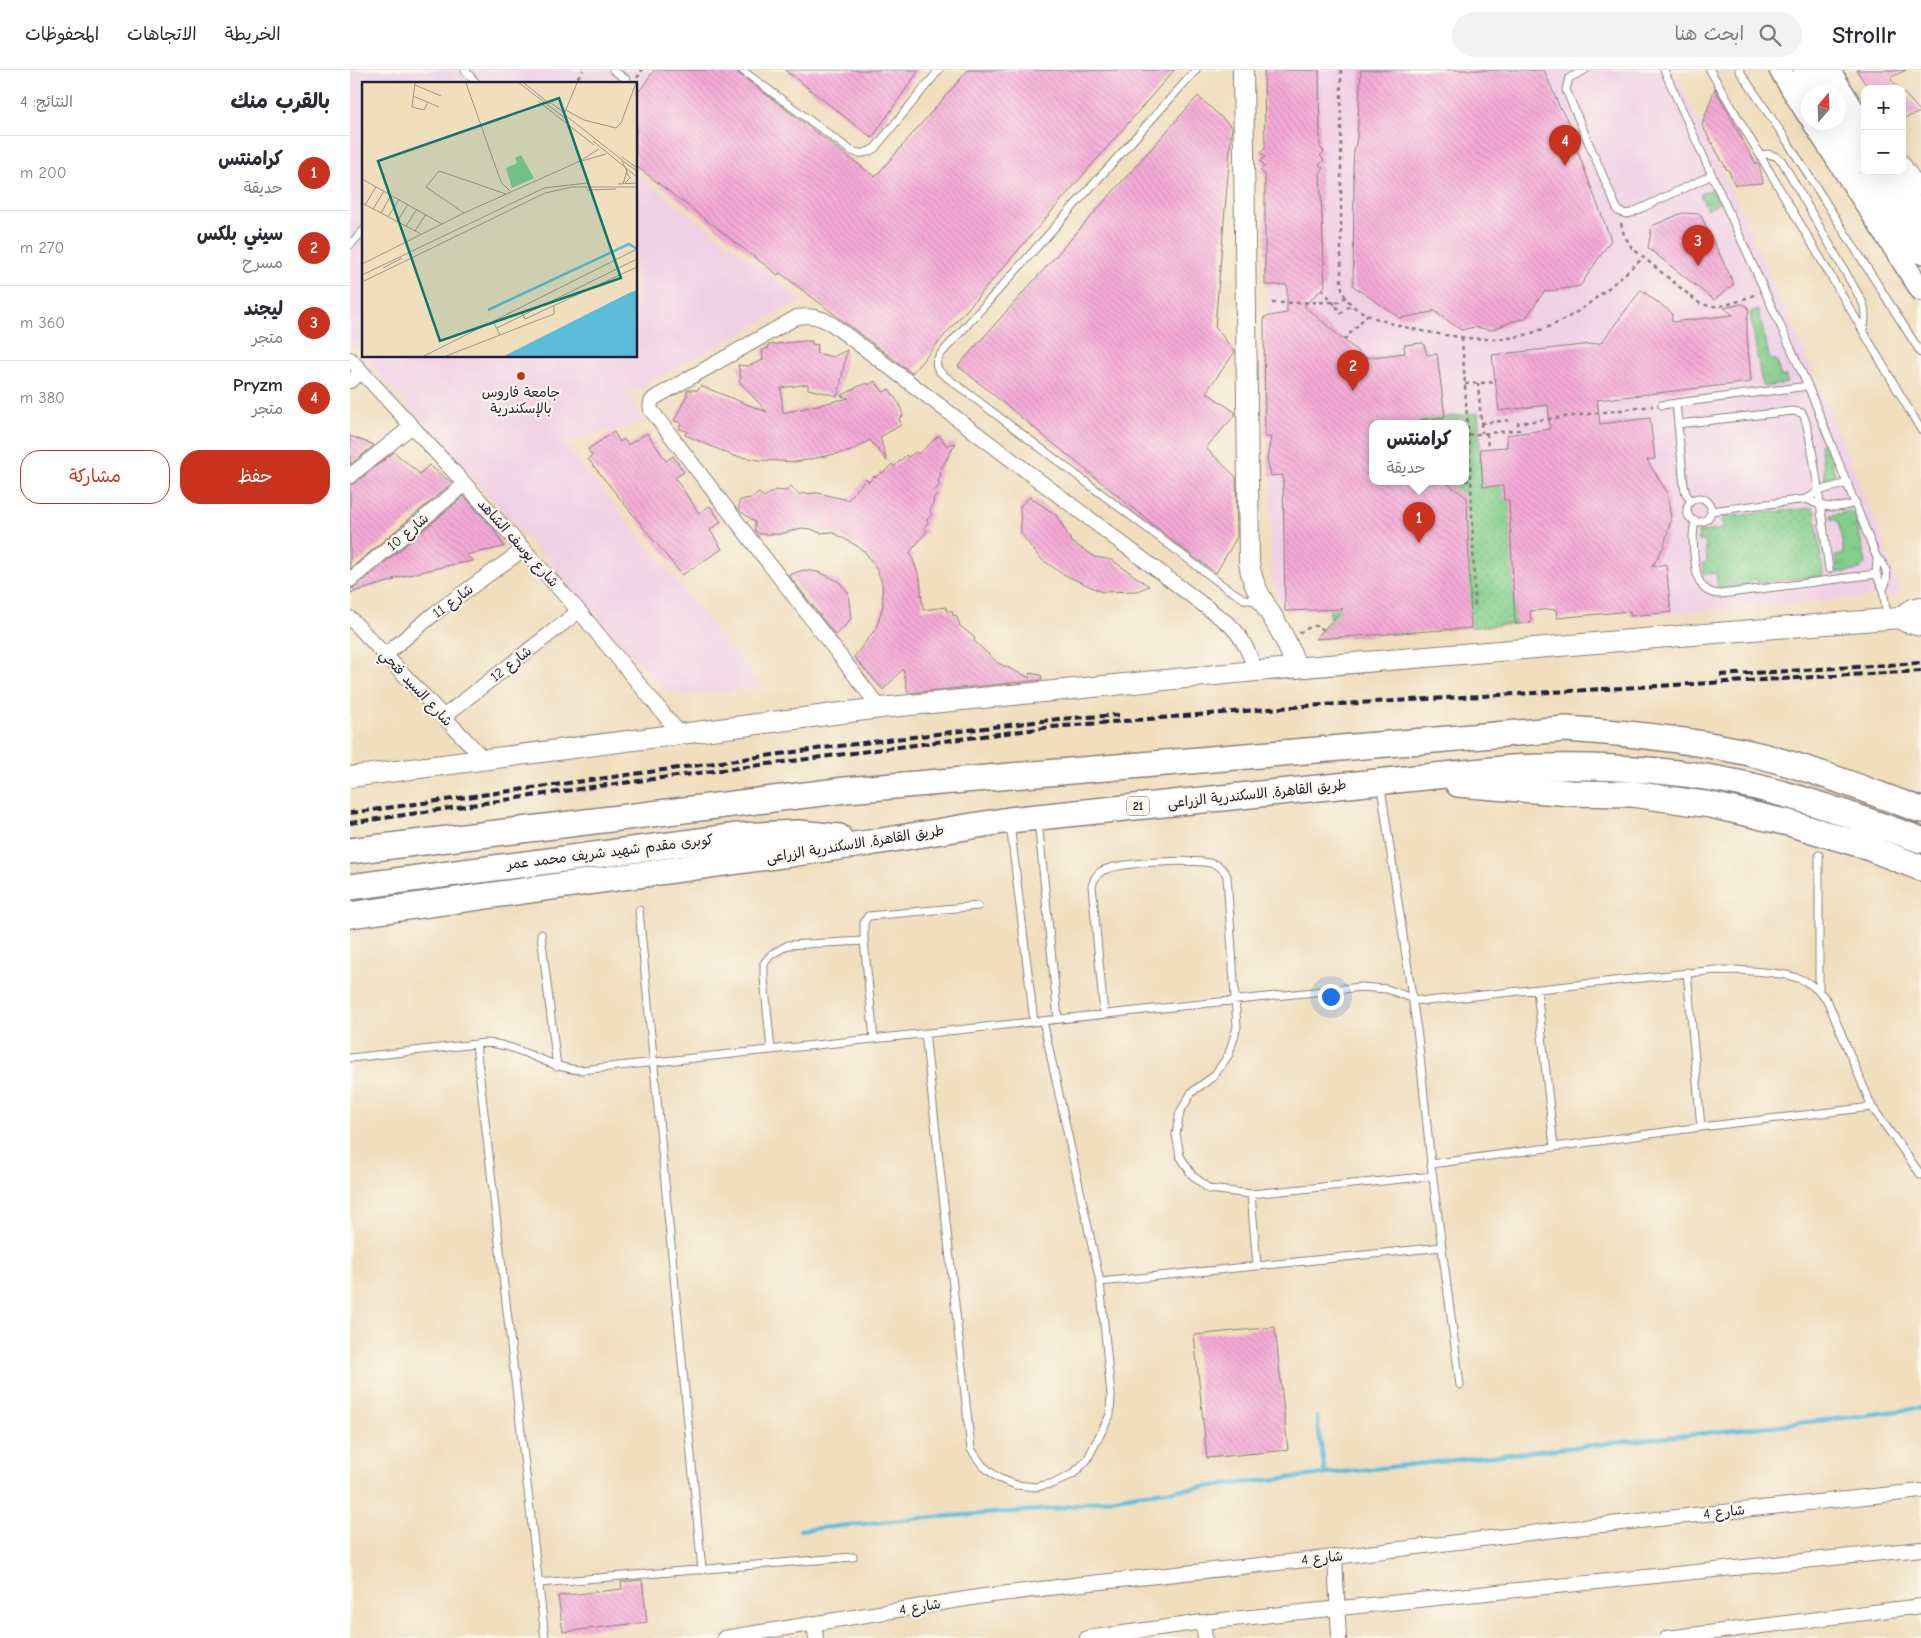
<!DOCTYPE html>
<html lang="ar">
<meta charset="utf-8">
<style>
:root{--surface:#fff;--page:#f2f2f3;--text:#2b2b33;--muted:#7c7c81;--line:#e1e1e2;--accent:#c8321e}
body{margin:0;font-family:"Comic Neue","Playpen Sans Arabic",sans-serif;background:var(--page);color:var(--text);direction:rtl}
.controls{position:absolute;right:15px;top:15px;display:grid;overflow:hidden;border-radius:10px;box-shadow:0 5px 20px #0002}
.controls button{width:45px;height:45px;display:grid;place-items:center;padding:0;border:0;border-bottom:1px solid var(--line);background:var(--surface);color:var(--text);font:25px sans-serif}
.compass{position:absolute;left:1451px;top:15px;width:45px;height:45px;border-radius:50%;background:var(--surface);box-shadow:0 5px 20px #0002;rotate:19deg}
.you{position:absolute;left:980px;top:926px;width:18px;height:18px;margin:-12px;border:4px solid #fff;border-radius:50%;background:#1a73e8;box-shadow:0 0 0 8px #1a73e833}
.badge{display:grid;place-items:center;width:32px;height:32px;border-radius:50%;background:var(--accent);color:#fff;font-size:16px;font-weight:700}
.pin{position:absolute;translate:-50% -41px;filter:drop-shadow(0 1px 2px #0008)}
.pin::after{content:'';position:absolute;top:26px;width:18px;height:15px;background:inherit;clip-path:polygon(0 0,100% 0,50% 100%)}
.popup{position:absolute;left:1019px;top:350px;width:100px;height:65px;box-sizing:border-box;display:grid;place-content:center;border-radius:10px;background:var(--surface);filter:drop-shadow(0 1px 4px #0005);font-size:16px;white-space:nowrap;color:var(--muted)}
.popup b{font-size:19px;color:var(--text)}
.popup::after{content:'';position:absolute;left:50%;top:100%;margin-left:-10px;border:10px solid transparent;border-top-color:var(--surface)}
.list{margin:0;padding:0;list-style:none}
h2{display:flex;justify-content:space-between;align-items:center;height:65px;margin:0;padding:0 20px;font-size:21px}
h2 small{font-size:16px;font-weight:400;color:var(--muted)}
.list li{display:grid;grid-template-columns:32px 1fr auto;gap:15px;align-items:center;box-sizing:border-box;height:75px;padding:0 20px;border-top:1px solid var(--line)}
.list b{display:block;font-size:19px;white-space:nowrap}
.list p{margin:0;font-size:16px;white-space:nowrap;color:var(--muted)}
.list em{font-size:16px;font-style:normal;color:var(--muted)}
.actions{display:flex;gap:10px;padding:15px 20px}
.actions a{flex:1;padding:11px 0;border:1px solid var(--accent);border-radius:20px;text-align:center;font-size:18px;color:var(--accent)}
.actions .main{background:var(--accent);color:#fff}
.icon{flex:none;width:28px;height:28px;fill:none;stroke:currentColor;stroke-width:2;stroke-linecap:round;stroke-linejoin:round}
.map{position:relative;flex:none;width:1571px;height:1568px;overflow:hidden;direction:ltr}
header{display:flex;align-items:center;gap:30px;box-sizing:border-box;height:70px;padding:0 25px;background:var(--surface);border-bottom:1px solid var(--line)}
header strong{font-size:24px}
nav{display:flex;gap:28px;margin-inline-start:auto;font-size:18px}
.search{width:350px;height:45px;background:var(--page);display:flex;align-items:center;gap:12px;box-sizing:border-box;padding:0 18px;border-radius:28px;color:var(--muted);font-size:19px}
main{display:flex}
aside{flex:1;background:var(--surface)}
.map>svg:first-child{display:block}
.built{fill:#f0d0e5;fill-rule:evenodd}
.grass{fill:url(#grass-tufts);stroke:#527863}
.park{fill:url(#park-dots);stroke:#527863}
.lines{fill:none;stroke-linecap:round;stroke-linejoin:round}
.stream{stroke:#5bbbd9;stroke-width:4.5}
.building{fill:url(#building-back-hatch)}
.lane-casing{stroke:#89807c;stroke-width:9}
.street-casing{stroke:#89807c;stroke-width:16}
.secondary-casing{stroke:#89807c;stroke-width:22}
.primary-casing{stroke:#89807c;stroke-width:24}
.highway-casing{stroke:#89807c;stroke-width:28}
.path{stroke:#89807c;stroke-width:2.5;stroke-dasharray:4 4;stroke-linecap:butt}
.lane{stroke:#fff;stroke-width:7}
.street{stroke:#fff;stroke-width:14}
.secondary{stroke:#fff;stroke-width:20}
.primary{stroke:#fff;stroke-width:21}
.highway{stroke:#fff;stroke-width:25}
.rail{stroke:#22223b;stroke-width:4;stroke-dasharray:8 4;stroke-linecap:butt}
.path-bridge{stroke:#89807c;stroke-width:2.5;stroke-dasharray:4 4;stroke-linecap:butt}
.poi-dot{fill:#c8321e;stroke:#fbf7ec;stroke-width:2}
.labels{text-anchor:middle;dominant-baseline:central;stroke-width:4.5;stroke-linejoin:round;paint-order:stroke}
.shield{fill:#fbf7ec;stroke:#636270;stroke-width:1}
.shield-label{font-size:12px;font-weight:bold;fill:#22223b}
.poi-label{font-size:14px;fill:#22223b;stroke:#fbf7ec}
.street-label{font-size:14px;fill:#22223b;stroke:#fbf7ec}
.inset-river{fill:none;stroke:#5bbbd9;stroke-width:2.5}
.inset-road{fill:none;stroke:#9e9389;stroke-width:1}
.view{fill:#0f766e;fill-opacity:0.15;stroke:#0f766e;stroke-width:2.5}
.inset-edge{fill:none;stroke:#22223b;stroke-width:2.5}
</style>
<header>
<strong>Strollr</strong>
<div class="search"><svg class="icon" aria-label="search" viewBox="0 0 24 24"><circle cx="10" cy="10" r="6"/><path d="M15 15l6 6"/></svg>ابحث هنا</div>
<nav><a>الخريطة</a><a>الاتجاهات</a><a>المحفوظات</a></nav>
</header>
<main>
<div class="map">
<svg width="1571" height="1568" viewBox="0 0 1571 1568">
<defs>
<pattern id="grass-tufts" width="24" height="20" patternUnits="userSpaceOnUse" patternTransform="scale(1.25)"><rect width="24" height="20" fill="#83ce8b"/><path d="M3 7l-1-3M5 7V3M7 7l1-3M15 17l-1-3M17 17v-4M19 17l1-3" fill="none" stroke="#71b179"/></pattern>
<pattern id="park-dots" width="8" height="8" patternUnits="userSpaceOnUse" patternTransform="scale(1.25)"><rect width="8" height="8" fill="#83ce8b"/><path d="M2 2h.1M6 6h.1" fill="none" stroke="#71b179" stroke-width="1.8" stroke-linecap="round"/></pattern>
<pattern id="building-back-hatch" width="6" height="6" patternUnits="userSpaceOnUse" patternTransform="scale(1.25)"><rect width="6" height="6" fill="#f4a8d6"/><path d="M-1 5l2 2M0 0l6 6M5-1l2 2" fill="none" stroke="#d190b9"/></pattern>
</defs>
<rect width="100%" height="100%" fill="#fbf7ec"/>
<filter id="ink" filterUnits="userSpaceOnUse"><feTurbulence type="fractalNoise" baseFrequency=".02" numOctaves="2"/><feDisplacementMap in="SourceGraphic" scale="10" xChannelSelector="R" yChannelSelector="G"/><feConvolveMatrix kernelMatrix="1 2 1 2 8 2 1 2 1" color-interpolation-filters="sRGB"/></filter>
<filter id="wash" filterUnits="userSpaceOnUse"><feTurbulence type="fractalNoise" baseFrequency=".0096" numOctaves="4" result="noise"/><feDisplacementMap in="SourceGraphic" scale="20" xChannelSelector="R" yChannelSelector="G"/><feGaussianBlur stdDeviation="1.12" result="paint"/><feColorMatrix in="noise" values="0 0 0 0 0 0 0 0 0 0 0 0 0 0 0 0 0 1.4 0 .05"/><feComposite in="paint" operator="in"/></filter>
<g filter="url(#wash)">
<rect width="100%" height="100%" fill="#f0debd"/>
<!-- built -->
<path class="built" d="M0,0H354L286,92V14H14V286H286V104L453,230L277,325L298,352L213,372L413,617L334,626L312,618L0,272Z
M914,0H1324L1395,149L1468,313L1532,466L1551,525L1280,546V541L1207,548L1205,539L1180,541L1181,553L964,569L980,552V540L935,541L924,516L921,502V406L917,389L920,375L919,368L915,367L914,247L917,246L915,105L910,100L915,96L910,91L915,87L910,82L915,79ZM1023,354H1115V412H1023Z"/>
<!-- grass -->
<path class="grass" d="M1360,120L1364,122L1368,132L1366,135L1357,139L1350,124Z
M1408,240L1420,290H1427L1430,306H1436L1437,313L1415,317L1412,315L1400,242Z
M1476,373L1485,405L1483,409L1475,410L1470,374Z
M1501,441L1505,445L1516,492C1511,503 1498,501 1487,503L1485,486L1494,484L1489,454L1485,449H1481L1480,445Z"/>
<!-- park -->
<path class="park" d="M1128,343L1133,417L1159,415L1165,554L964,569L980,552L975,404L1023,412H1115V354H1071L1070,350Z
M1462,438L1465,441L1473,503L1472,506L1407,513V509L1400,510V515L1368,518L1366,503L1354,504L1353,493L1357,492L1355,471H1349L1348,462L1373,459L1372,450L1374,447Z"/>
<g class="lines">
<!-- stream -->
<path class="stream" d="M967,1347L975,1404
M450,1460L573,1448L704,1439L789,1424L1485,1349L1571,1338"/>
</g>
<g id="blocks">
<!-- building -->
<path class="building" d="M304,0H386L389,4L525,107L618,0H824L562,303L430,203L428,205L286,96V26Z
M435,0H569L522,68Z
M914,0H969L970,77L974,82L970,86L974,90L969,95L974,99L970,103L975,216L954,236L1015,288L1055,283L1054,275L1072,273L1074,274L1077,285L1087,284L1095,347L1070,350L1071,354H1023V412H1096L1117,428L1121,558L965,569L993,539L935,541L933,405L921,406L917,389L921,367H915L914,247L937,243V215H915V105L910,100L915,96L910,91L915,87L910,82L915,79Z
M1011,0H1194L1210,38L1223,59L1226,77L1261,170L1230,216L1194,222L1175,249L1163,251L1142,260L1125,257L1111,260L1083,240V242L1050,248L1003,216L1004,111L1003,98L1004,81L1007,68Z
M1506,0H1556L1540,8L1550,19H1519Z
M1365,18L1405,93L1409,94L1413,113L1385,115L1378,99L1377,100L1352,55Z
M1552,21L1571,42L1552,49Z
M848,26L882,57L865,257L885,282L856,322L885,342V345L856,378L886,407L887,467L866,503L832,478L608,296Z
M1332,143L1350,144L1384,214L1364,230L1298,178L1302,156Z
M1291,220L1322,243V252L1383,245L1374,238L1392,234L1397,236L1399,241L1397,249V265L1401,312L1247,330L1250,354L1300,348L1305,389L1297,390L1317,422L1321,449L1314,476L1302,497L1316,494L1321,542L1280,546V541L1207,548L1206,539L1180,541L1181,553L1165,554L1159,430H1154L1153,416L1133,417L1130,379L1157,377V365L1200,359L1198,335L1149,341L1142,285L1251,273Z
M455,271H462V274L468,275L466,283L483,287L497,280L488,326L458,319V314L431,318L433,343L499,328L491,326L509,316L518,313L519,315L525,311L533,322L539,319L550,335L553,346L549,348L551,355L530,367L537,391L520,370L501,381L446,392L410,390L384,386L335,365L337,361L329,359L331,353L324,351L337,325V320H348L351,316L417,342L389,311L391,308L388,295L398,296L413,290L412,280L419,278L418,275Z
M264,362L270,372L274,369L278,375L297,363L316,391L323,386L334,402L325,408L349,443L360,436L371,452L360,460L372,479L332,505L238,389L242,386L238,379Z
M589,365L596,375L606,373L589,402L591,403L588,412L590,414L585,421L587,423L583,429L584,430L580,442L582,444L577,450L578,452L574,458L577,461L560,482L570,509L573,540L596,537V541H602L603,546L606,545L610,556L625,568L624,571L648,593L680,608L679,603L691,605L692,610L558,623L553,599L533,620L504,587L526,558L533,536L532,513L528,502L516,483L507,476L482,462L470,463L461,459L452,458L430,464H410L405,461V452L389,440V431L394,429L402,428L409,423L414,427L425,420L436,421L441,416L448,424L468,423L498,430L516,409L519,412L524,406L526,407L531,402L533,403L542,394L544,397L556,385L558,387L566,382L569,384Z
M0,366L24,375L0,395Z
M44,382L70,404L79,395L102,413L0,499V415L5,413Z
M114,426L145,461L154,477L116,485L123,491L100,495L42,509L45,510L0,523V519L6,517Z
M680,427L706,445L722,472L745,487L762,490L799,516L787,521L752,522L711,503L690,488L671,464L670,436Z
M453,500L468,502L480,507L489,512L498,522L501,548L494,557L485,565L439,505Z
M925,1257L938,1380L857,1388L844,1265Z
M292,1510L297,1552L213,1562L208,1526L272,1519L271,1512Z"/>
</g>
</g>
<g filter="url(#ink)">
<use href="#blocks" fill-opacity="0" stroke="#89807c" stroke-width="1"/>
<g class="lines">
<defs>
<path id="lane" d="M115,0L127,14
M263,0L277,10
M392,0L500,80C510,85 516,84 525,78L589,0
M846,0L590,285C585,292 585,296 591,303L875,517L894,529L911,532
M1235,0L1219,8L1216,20L1268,141L1276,144L1281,143L1362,105
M1314,0L1458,316L1527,488C1538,496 1539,508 1533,519
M1360,0L1571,360
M1389,0L1435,68L1571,283
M1410,85C1420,83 1425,85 1432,91L1513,233C1516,243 1516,250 1513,260
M0,175L14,160
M1326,333L1334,416L1336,424L1341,431
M1312,335L1458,316
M1328,354L1443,341L1452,343C1462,355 1475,475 1479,499
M1337 440a12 12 0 1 1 24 0a12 12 0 1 1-24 0Z
M1457,429C1474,439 1488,439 1506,433
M1361,441L1457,429L1471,420L1498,413
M1345,452C1342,463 1343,473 1344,484C1346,503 1347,524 1371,524L1526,504
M1527,488L1526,504L1533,519L1537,547
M1031,717L1068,967L1081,1094L1110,1315
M688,750L708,949
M660,754L684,952
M289,840L352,1500
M191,864L207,997
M1337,902L1351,1057
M1187,919L1204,1077
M1469,921V785
M754,944L742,816C744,809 746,804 752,801C769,792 849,788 867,795C872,798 875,802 877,806L887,957L879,984L864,1006L842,1022L830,1042L826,1064L830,1086L842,1105L859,1119L901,1124L1083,1106
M575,963L621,1379L632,1395L648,1408L666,1415L686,1417L705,1413L723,1404L737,1390L760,1345L761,1325L750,1212L693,951
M524,969L514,871V853L518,846L628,836
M126,974L195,1568
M421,980L414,908V893L422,884L438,875L514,871
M0,988L135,973C170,974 196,998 231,1000L1011,917L1037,919L1067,930L1077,931L1366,900C1390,900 1434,901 1455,911C1464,916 1472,924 1478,932L1522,1037L1571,1105
M1081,1094L1351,1057L1522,1037
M901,1124L907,1196
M750,1212L1092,1177
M188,1513L503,1487"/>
<path id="street" d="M1552,92L1571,119
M0,289L115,414L229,541L330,664
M0,311L12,302
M0,406L62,356
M0,510L115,414
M0,548L133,688
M35,585L85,543L174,479
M530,638L301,340C300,334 300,331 306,327L447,247C461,245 470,247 482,254L880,555C894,569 899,583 906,601
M93,647L229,541
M985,1487L989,1568
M853,1552L855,1568
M464,1554L466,1568
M374,1568L634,1526L732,1514L985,1487L1205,1460L1571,1421
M737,1568L853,1552L1571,1479
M1317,1568L1571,1536"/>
<path id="secondary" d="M893,0L899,492C903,522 918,537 931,562C938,574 942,586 947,598
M1549,548L1563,539L1571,537
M0,707L530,638L906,601L1549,548L1556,552L1571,556"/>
<path id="primary" d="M1430,0L1458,45
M1479,0L1515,58
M1463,52L1571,220
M1542,101L1571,149"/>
<path id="highway" d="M1456,0L1471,22
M1488,51L1515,92
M1521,101L1571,181
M1108,714L1221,723L1282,724L1361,735L1439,753L1512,775L1571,798
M0,781L496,720L1215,659C1281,663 1347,670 1412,686C1466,700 1518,721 1571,740
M0,817L388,766L448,763L489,767
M0,845L519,773L659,750L1162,698C1255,694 1347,699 1437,725C1483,738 1527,754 1571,770"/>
</defs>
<!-- lane casing -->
<use href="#lane" class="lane-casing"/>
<!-- street casing -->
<use href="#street" class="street-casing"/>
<!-- secondary casing -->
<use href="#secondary" class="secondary-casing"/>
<!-- primary casing -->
<use href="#primary" class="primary-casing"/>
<!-- highway casing -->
<use href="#highway" class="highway-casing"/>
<!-- path -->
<path class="path" d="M991,0V212C992,221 995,229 1002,235C1024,256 1111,270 1142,269C1158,269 1175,266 1190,260C1230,247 1261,215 1293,188
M287,8L292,1L290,0
M223,14L233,0
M1271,153L1274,165L1282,178L1349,233C1369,241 1385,232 1404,225
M922,233L988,232L996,227
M986,236L991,243L1001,235
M1112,268L1121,410L1125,539
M994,270L1018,244
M1128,313L1132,363
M1115,314L1145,312
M1131,353L1161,350
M1137,363L1138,379
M1118,365L1169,360L1168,353L1303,336
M1115,411L1121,410
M1097,413L1106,412
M949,563C957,559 966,551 973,560"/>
<!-- lane -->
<use href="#lane" class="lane"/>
<!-- street -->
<use href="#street" class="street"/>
<!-- secondary -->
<use href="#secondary" class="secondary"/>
<!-- primary -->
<use href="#primary" class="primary"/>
<!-- highway -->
<use href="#highway" class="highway"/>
<!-- rail -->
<path class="rail" d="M1370,605L1571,593
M0,743L481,677L708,649L769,645
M0,753L242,717L702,657L955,636L1571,601"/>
<!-- path-bridge -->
<path class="path-bridge" d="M972,219L986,236"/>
</g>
</g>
<!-- markers -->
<circle class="poi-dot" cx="171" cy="306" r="5"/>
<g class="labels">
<!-- shield labels -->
<rect class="shield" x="777" y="726.5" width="22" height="19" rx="4"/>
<g class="shield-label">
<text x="788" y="736">21</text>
</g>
<!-- poi labels -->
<g class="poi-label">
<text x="171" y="322">جامعة فاروس<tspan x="171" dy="16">بالإسكندرية</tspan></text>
</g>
<!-- street labels -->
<g class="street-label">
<text transform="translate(58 462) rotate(-40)">شارع 10</text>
<text transform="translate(168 473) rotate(48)">شارع يوسف الشاهد</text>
<text transform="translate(103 531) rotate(-36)">شارع 11</text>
<text transform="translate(161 594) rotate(-38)">شارع 12</text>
<text transform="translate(66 618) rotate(47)">شارع السيد فتحي</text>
<text transform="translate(907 724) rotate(-6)">طريق القاهرة, الاسكندرية الزراعى</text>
<text transform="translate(505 774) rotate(-9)">طريق القاهرة, الاسكندرية الزراعى</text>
<text transform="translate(260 782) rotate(-7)">كوبرى مقدم شهيد شريف محمد عمر</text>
<text transform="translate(1374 1442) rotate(-6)">شارع 4</text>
<text transform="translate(972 1488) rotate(-6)">شارع 4</text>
<text transform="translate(570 1537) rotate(-9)">شارع 4</text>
</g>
</g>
<!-- overview -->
<g transform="translate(12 12)">
<rect width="275" height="275" fill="#f0debd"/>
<path d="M159,73L172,96L150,106L144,86L155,81L153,76Z" fill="#83ce8b"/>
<path d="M275,208V274H142L267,211Z" fill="#5bbbd9"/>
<path class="inset-river" d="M126,228L267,162L275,167"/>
<path class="inset-road" d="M53,1L50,25L62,28L66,20M104,1L139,100L148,109M157,1L203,36M162,1L188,22M53,3L79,14M51,14L77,25M176,19L232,63M189,21L204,32M204,28L222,38L254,46L259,41L274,1M203,30L215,1M203,33L259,77L265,89L261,102M231,59L275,95M260,75L275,86M261,79L275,89M216,80L244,72M0,97L80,142M263,101L268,96L264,89M256,102L275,101M225,108L254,107M0,121L59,152M3,123L14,105M11,127L22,109M19,131L29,113M102,131L64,105L77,89L144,112M26,135L37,117M35,140L46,122M44,144L55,127M53,149L64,132M0,182L102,131L216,80L237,67M21,186L40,176M0,193L182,106L225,101M0,200L183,111L210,105H275M160,231L163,237L275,185M131,239L138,253M135,246L275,177M62,274L275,167M84,274L192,232V224"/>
<path class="view" d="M197,16L259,196L78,259L16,79Z"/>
<rect width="275" height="275" class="inset-edge"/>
</g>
</svg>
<div class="controls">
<button>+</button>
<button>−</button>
</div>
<svg class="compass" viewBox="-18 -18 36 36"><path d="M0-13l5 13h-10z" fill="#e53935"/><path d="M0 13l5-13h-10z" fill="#7c7c81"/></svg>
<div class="you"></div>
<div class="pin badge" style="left:1069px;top:473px">1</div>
<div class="popup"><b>كرامنتس</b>حديقة</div>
<div class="pin badge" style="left:1003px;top:321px">2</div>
<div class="pin badge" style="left:1348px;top:196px">3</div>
<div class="pin badge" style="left:1215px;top:96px">4</div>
</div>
<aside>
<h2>بالقرب منك<small>النتائج: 4</small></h2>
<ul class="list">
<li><span class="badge">1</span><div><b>كرامنتس</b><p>حديقة</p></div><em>200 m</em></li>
<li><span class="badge">2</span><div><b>سيني بلكس</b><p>مسرح</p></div><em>270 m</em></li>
<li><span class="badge">3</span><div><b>ليجند</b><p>متجر</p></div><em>360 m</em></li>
<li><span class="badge">4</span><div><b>Pryzm</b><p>متجر</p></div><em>380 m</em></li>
</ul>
<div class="actions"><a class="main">حفظ</a><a>مشاركة</a></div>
</aside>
</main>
